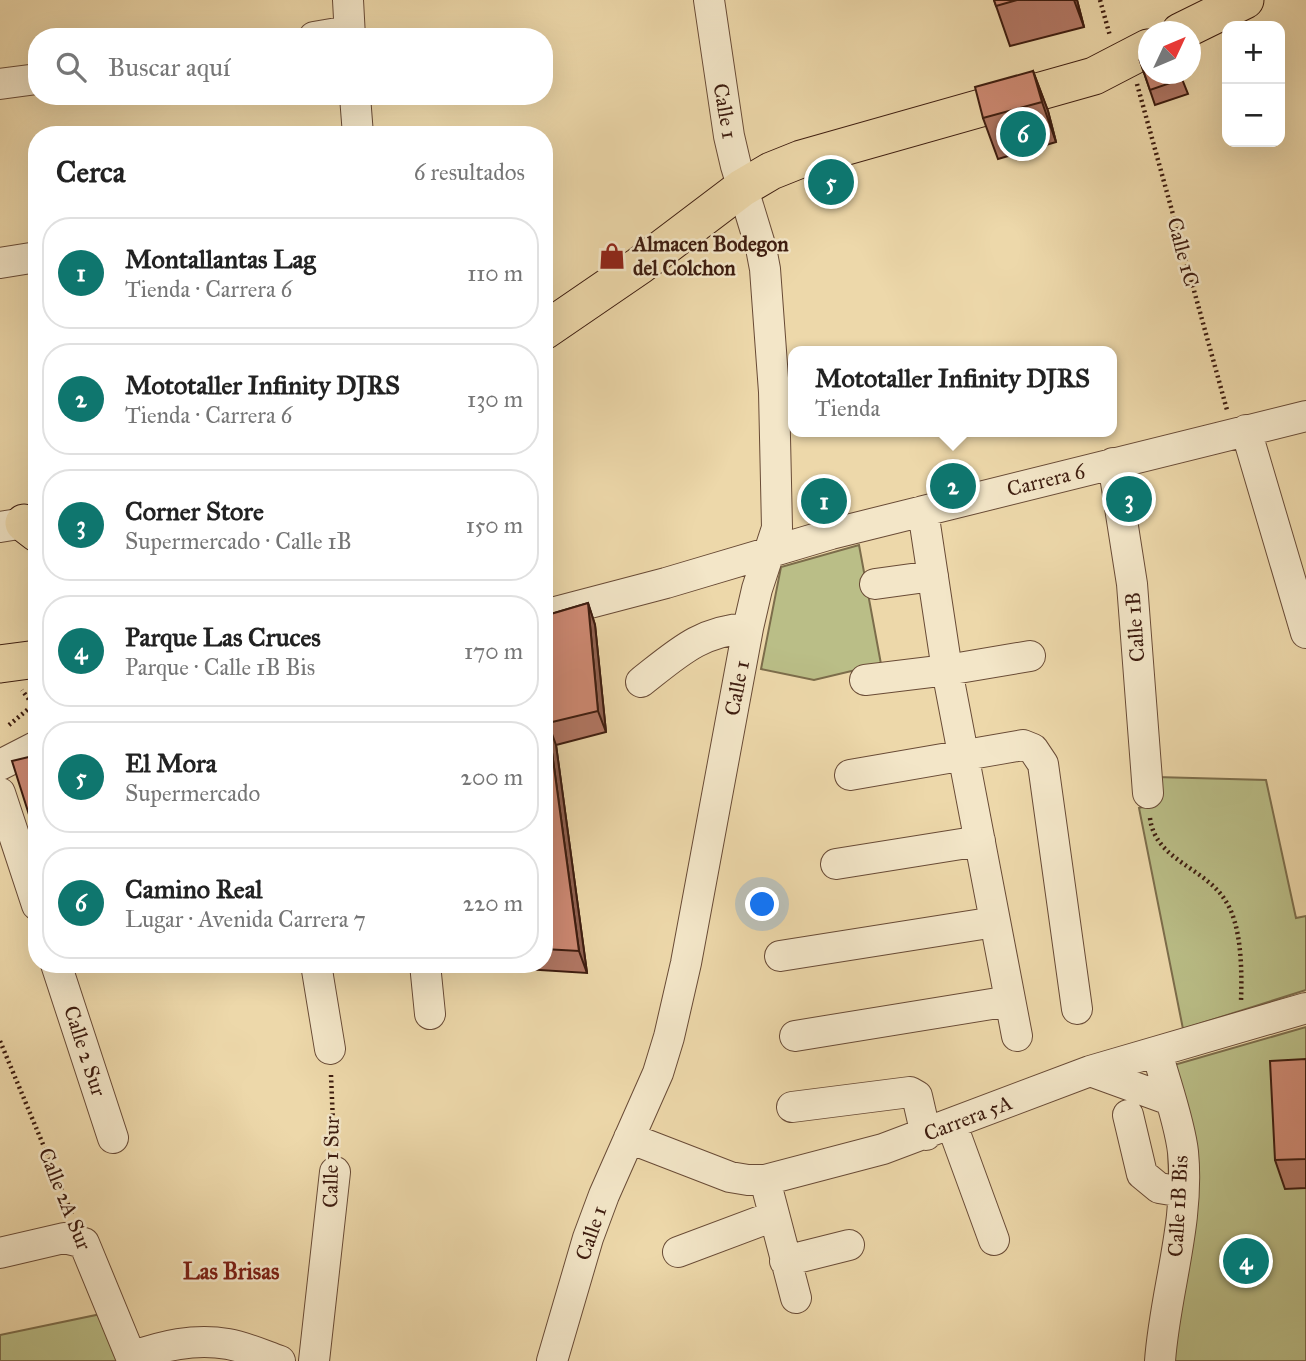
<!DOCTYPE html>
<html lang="es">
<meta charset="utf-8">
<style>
:root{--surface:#fff;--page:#f2f2f2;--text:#222;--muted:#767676;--line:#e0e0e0;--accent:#0f766e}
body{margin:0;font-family:"IM FELL Great Primer",serif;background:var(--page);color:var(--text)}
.controls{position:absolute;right:21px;top:21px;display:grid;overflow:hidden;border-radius:14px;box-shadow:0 7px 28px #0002}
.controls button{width:63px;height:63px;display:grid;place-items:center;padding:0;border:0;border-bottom:2px solid var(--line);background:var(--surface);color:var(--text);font:35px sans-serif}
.compass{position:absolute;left:1138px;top:21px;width:63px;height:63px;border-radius:50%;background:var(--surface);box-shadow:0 7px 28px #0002;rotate:46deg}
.you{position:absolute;left:763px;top:905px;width:24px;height:24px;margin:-18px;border:5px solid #fff;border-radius:50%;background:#1a73e8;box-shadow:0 0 0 10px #1a73e833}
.badge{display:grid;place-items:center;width:46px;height:46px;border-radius:50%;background:var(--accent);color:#fff;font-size:23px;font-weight:700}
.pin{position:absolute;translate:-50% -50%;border:4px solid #fff;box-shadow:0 2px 7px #0006}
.popup{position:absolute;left:788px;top:346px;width:329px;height:91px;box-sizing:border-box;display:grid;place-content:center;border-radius:14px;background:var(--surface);filter:drop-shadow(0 2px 5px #0005);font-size:23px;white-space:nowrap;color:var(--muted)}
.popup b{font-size:26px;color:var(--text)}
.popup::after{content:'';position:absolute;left:50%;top:100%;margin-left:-14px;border:14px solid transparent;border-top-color:var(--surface)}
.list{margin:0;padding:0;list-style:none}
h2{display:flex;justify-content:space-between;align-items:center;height:91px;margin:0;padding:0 28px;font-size:30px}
h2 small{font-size:23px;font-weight:400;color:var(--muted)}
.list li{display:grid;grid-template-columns:46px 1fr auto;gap:21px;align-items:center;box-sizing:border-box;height:112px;margin:0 14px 14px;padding:0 14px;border:2px solid var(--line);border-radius:28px}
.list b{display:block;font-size:26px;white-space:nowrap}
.list p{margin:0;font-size:23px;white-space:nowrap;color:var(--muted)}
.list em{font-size:23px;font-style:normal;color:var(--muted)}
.icon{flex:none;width:38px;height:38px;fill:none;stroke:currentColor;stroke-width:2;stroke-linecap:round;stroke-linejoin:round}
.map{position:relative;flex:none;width:1306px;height:1361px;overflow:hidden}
.search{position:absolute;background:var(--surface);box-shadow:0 7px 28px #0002;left:28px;top:28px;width:525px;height:77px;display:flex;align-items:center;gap:18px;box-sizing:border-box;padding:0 24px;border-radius:28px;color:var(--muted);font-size:26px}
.panel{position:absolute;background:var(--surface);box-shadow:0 7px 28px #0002;left:28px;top:126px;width:525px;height:847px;border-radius:28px}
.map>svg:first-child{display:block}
.green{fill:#babe87;stroke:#7c6d4b;stroke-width:2}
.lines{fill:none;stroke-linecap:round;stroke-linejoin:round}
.minor-casing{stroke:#694b36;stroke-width:32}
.major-casing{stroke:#3d1c0f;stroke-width:39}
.path{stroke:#3d1c0f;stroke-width:4.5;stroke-dasharray:2 3.5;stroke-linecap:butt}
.minor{stroke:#f3e6c8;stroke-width:30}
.major{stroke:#edd8aa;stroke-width:37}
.wall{fill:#b27764;stroke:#3d1c0f;stroke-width:2}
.shaded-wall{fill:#916151;stroke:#3d1c0f;stroke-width:2}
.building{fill:#cf8a74;stroke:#3d1c0f;stroke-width:2}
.labels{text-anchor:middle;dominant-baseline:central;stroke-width:5;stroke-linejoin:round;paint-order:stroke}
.street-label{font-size:21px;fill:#3d1c0f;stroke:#f3e6c8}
.poi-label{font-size:21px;font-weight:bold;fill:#3d1c0f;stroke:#f3e6c8;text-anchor:start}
.neighbourhood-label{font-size:23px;font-weight:bold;fill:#7a1f14;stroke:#f3e6c8}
</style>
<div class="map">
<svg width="1306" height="1361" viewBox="0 0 1306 1361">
<rect width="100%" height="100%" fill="#edd8aa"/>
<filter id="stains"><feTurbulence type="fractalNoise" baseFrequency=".00286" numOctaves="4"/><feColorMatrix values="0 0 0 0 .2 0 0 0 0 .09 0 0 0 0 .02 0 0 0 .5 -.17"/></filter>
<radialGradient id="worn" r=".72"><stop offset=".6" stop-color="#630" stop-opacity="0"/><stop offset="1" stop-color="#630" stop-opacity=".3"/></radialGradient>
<!-- green -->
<path class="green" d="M859,545L881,664L814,680L761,669L781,567Z
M1156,777L1266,780L1296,918L1306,916V990L1183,1029L1139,808L1159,802Z
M1306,1027V1361H1172L1167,1067Z
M101,1314L121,1361H0V1335Z"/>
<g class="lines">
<defs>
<path id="minor" d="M348,0L350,37
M314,37L349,31
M0,84L37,79
M355,96L358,135
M0,263L37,257
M1246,430L1306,633
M1113,463L1132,584L1148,793
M923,511L947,670L1017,1036
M0,527L37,521
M875,584L933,576
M544,615L666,583L831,534L1306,416
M865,680L947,670L1030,656
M641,682C678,653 700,631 748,628
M0,765L37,746
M850,775L1023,745L1033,749L1043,764L1077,1009
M0,793L37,905
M836,864L980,841
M780,956L995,922
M56,964L113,1138
M316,964L330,1049
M425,964L430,1014
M795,1036L1010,1001
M1157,1052C1165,1082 1180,1123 1183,1152C1190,1222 1165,1292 1160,1361
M1090,1071L1170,1100
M792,1107L910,1092L917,1096L926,1135
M1128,1115L1142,1174L1159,1188L1183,1192
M952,1125L994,1240
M629,1138L730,1177L748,1180H765L883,1149L1090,1071L1306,1008
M765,1180L796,1298
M678,1252L774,1216
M0,1253L64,1238L84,1243L131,1357C162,1346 194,1338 228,1344C245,1347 263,1355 280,1361
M785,1261L849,1245
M314,1361L335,1172
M552,1361L588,1238L604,1195L658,1073L669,1037L686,963L748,628L757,589L777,528L774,392L765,269L761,248L736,166L729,136L709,0"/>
<path id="major" d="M1180,32L1245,0
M544,331L639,266L742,188L771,171L801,159L1094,76L1148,48
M24,523L37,533
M0,664L37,659"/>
</defs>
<!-- minor casing -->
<use href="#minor" class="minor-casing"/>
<!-- major casing -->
<use href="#major" class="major-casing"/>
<!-- path -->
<path class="path" d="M1100,0L1110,36
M1137,84L1227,410
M9,725L33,705L22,690
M1150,818C1155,860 1204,867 1225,900C1242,925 1242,971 1241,1001
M0,1041L72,1214
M331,1075L334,1147"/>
<!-- minor -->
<use href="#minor" class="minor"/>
<!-- major -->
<use href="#major" class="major"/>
</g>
<!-- wall -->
<path class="wall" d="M994,0H1077L1084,27L1010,46Z
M1140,61L1180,74L1188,94L1155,105Z
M1033,71L1048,111L1056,142L998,159L983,118Z
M588,603L595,625L606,732L556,745L587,973L476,966V964H544V616Z
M1306,1059V1188L1285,1189L1275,1160Z"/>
<!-- shaded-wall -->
<path class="shaded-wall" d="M1074,0H1077L1084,27Z
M1033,71L1048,111L1056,142L1042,102Z
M588,603L595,625L606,732L598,711Z
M548,723L556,745L587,973L579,951Z"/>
<!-- building -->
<path class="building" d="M994,0H1017L996,6Z
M1149,58V74H1180L1182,79L1150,90L1140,61Z
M1033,71L1042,102L983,118L975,87Z
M588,603L598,711L548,723L579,951L544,949V616Z
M37,755V840L12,761Z
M1306,1059V1159L1275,1160L1270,1061Z"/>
<!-- icons -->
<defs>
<symbol id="shop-bare" viewBox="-9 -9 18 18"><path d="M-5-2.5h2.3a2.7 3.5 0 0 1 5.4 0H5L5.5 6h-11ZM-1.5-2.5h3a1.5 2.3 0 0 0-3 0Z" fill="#8f2418" stroke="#f3e6c8" stroke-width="2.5" paint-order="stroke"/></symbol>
</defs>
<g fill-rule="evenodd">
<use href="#shop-bare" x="593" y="237" width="38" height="38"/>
</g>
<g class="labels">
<!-- street labels -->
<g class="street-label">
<text transform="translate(725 111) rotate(80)">Calle 1</text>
<text transform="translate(1183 252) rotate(75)">Calle 1C</text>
<text transform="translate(1046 480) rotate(-14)">Carrera 6</text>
<text transform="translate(1135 627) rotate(-94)">Calle 1B</text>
<text transform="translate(737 688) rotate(-79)">Calle 1</text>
<text transform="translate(85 1051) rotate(72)">Calle 2 Sur</text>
<text transform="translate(968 1118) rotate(-21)">Carrera 5A</text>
<text transform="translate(331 1162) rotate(-89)">Calle 1 Sur</text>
<text transform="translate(65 1199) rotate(68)">Calle 2A Sur</text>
<text transform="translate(1178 1206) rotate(-87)">Calle 1B Bis</text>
<text transform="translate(591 1233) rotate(-71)">Calle 1</text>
</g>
<!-- poi labels -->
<g class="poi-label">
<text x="633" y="244">Almacen Bodegon<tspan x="633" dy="24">del Colchon</tspan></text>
</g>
<!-- neighbourhood labels -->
<g class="neighbourhood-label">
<text x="231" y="1271">Las Brisas</text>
</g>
</g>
<rect width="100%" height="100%" filter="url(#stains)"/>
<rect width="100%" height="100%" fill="url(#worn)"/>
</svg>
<div class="controls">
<button>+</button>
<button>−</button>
</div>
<svg class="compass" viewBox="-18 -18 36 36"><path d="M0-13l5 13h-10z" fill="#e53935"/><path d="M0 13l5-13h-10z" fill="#767676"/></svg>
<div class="you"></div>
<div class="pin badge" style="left:824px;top:501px">1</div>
<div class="pin badge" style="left:953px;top:486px">2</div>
<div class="popup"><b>Mototaller Infinity DJRS</b>Tienda</div>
<div class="pin badge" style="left:1129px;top:499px">3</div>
<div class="pin badge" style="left:1246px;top:1261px">4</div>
<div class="pin badge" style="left:831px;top:182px">5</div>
<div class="pin badge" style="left:1023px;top:134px">6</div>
<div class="search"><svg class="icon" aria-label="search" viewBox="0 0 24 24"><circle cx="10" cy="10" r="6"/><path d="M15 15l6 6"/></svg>Buscar aquí</div>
<section class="panel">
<h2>Cerca<small>6 resultados</small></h2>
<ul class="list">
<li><span class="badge">1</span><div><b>Montallantas Lag</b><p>Tienda · Carrera 6</p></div><em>110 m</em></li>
<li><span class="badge">2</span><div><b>Mototaller Infinity DJRS</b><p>Tienda · Carrera 6</p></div><em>130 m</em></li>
<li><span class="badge">3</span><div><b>Corner Store</b><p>Supermercado · Calle 1B</p></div><em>150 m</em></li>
<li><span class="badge">4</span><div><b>Parque Las Cruces</b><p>Parque · Calle 1B Bis</p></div><em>170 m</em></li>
<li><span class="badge">5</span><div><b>El Mora</b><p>Supermercado</p></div><em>200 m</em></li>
<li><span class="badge">6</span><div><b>Camino Real</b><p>Lugar · Avenida Carrera 7</p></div><em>220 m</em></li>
</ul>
</section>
</div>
